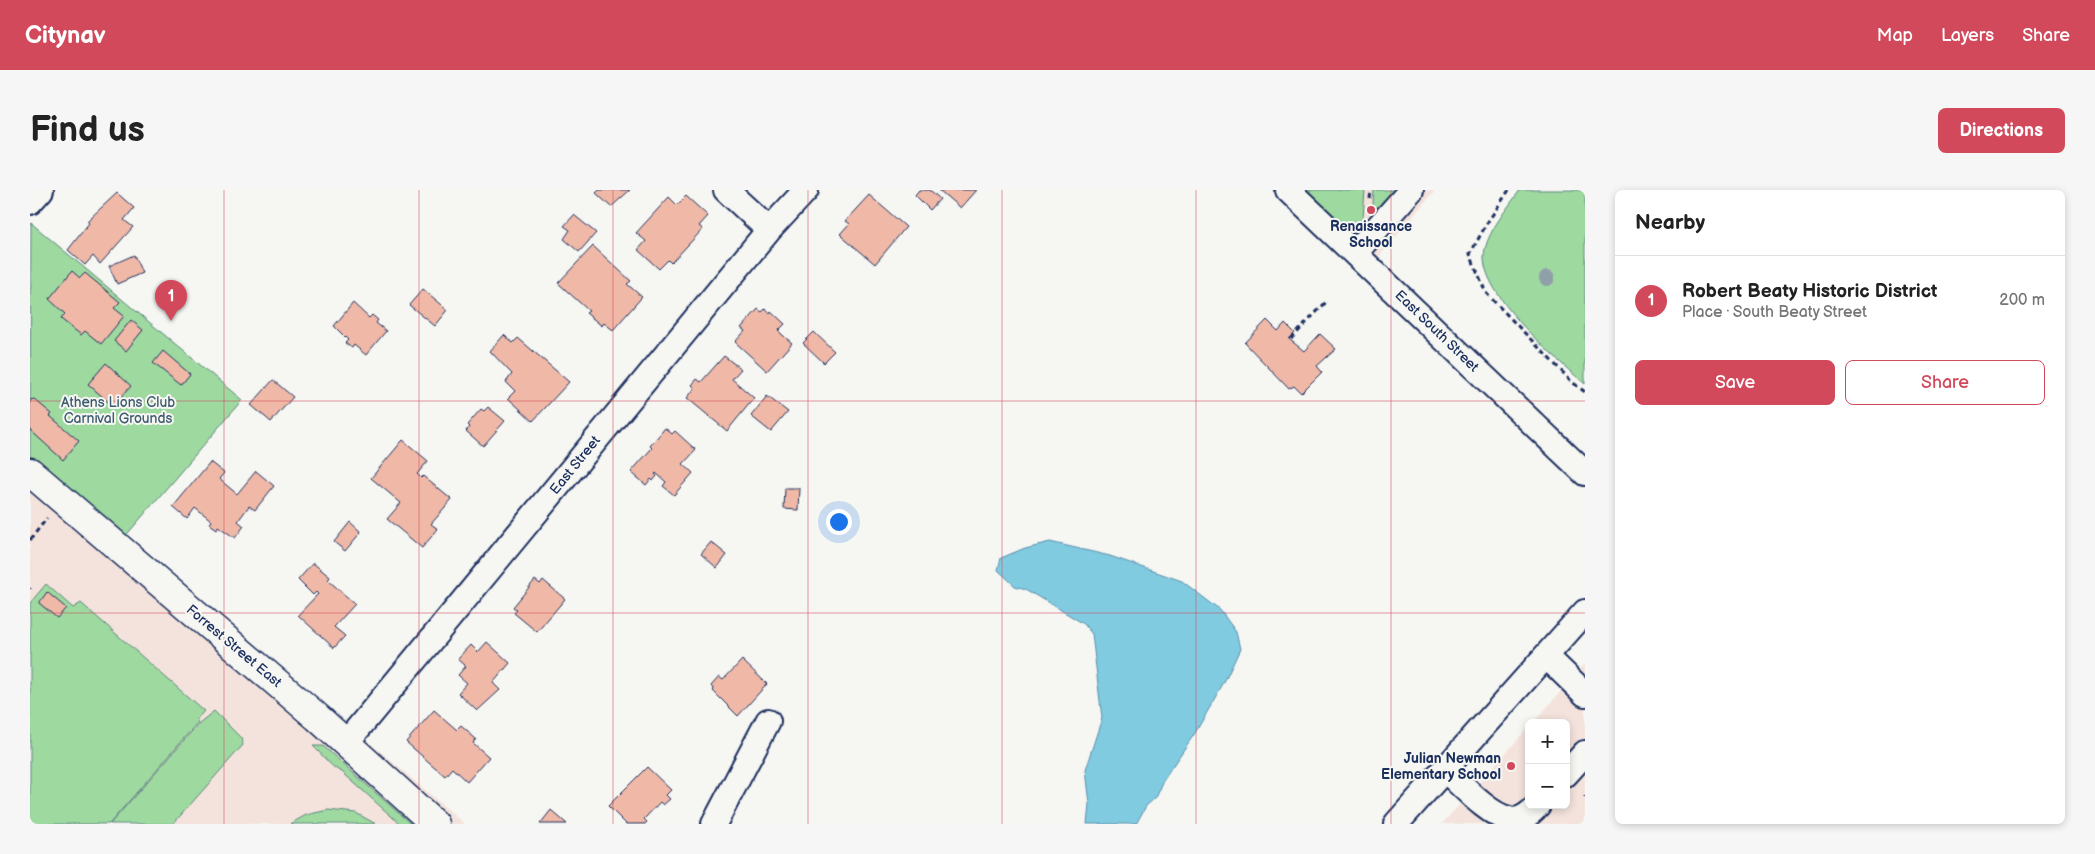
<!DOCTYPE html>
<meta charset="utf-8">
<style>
:root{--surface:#fff;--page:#f6f6f6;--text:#222;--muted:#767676;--line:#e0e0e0;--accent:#d1495b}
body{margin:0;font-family:"Balsamiq Sans",sans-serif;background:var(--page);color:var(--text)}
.controls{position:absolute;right:15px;bottom:15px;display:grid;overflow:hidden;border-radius:8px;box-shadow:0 2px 8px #0003}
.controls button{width:45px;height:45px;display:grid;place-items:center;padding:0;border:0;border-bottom:1px solid var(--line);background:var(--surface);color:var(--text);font:25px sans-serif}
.you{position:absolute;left:808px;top:331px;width:18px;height:18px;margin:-12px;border:4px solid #fff;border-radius:50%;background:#1a73e8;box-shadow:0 0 0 8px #1a73e833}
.badge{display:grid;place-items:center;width:32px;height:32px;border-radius:50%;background:var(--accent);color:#fff;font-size:16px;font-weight:700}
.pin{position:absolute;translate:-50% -41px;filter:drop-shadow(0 1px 2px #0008)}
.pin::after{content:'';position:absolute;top:26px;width:18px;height:15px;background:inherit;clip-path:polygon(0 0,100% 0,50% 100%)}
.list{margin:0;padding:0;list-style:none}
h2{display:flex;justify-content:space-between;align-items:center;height:65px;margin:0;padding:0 20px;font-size:21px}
h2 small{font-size:16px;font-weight:400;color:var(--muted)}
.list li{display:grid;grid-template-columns:32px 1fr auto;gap:15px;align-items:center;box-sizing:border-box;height:90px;padding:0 20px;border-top:1px solid var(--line)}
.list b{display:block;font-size:19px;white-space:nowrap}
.list p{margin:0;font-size:16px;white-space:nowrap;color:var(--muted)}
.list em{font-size:16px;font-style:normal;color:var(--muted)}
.actions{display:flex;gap:10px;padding:15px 20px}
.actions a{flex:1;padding:11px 0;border:1px solid var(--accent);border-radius:8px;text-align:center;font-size:18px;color:var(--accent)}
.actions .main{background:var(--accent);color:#fff}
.map{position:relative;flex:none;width:1555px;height:634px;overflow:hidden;border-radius:8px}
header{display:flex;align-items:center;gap:30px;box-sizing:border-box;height:70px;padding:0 25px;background:var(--accent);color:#fff}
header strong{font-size:24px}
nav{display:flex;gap:28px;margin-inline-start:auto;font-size:18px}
.intro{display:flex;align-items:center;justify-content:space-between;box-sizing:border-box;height:120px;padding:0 30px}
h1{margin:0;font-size:35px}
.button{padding:12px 22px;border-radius:8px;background:var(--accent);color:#fff;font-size:18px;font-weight:700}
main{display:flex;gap:30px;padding:0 30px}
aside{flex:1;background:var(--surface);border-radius:8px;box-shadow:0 2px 8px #0003}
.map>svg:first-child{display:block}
.built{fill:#f4e3dc}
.green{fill:#9ed9a0;stroke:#5c847f}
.water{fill:#80cbe0;stroke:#588dac}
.building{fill:#f0b8a7;stroke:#1b2f5e}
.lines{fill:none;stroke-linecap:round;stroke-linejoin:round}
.minor-casing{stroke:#1b2f5e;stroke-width:28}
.major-casing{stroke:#1b2f5e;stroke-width:31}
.path{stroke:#1b2f5e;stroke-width:3;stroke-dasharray:5 4;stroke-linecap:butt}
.minor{stroke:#f6f6f2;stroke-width:24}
.major{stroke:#f6f6f2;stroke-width:28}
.tree{fill:#90a0a9}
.grid{fill:none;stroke:#d1495b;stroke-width:1;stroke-opacity:0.55}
.poi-dot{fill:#d1495b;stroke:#f6f6f2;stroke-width:2}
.labels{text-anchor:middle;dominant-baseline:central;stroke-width:4;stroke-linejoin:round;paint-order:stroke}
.poi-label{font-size:14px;font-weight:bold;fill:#1b2f5e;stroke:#f6f6f2}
.street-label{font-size:14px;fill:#1b2f5e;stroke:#f6f6f2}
.park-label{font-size:14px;fill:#3c5a6e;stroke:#f6f6f2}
</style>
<header>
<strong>Citynav</strong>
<nav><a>Map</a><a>Layers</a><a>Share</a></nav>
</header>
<div class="intro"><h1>Find us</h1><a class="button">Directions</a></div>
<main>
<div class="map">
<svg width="1555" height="634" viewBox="0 0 1555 634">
<rect width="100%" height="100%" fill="#f6f6f2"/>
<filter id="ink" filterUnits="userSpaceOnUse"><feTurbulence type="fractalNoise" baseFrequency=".02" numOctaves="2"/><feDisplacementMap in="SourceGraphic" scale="10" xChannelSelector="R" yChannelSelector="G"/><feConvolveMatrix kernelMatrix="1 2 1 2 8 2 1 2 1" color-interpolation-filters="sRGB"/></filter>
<g filter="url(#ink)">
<!-- built -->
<path class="built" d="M1273,0H1405L1347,69Z
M0,262L96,345L435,634H0Z
M1555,474V634H1412L1499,537V615H1536V533H1503Z"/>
<!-- green -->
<path class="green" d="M1274,0H1335L1333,28L1321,42L1317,41Z
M1344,0H1365L1342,26Z
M1490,0H1555V194C1527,170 1444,100 1455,59C1460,38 1478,18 1490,0Z
M1,33L212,210L93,349L0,270Z
M16,394L43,418L51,413L174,521L166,530L168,532L79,634H0V413Z
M184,521L211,548L213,555L143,634H80L169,533Z
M283,556H293L381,634H370L312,582C301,578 292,564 283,556Z
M298,620L326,623L346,634H260L276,625Z"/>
<!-- water -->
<path class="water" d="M1020,352L1080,366L1152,391L1190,420L1206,442L1210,459L1194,493L1165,543L1133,590L1125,608L1116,616L1106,634H1057L1059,614L1055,580L1072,528L1062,444L1054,434L996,399L985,396L968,380L971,368L995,358Z"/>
<!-- building -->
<path class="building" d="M569,0H600L581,17L566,3Z
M889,0H900L910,9L900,20L885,5Z
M909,0H946L930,18Z
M87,3L104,18L94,30L103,37L70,74L63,66L55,75L38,60L59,33L57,31Z
M839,5L876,37L845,74L810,44L819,34L815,31Z
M656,6L678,26L669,36L673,39L641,73L638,70L629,79L608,60L616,51L606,43L639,7L647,15Z
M544,25L566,43L549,62L534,49L540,40L534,36Z
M563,56L601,91L597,94L612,107L583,140L574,133L572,136L556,123L559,121L528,93Z
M104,65L112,83L87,94L79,76Z
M42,81L50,88L55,83L90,112L84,118L94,126L71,154L55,141L51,145L31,129L35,124L19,109Z
M393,99L418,120L405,136L379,115Z
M323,113L339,128L342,125L348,130L346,133L356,141L336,165L324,155L322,158L315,153L318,150L304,136Z
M728,119L732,122L735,119L740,123L741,121L755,134L748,141L762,153L737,181L705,152L715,141L711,138Z
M101,130L113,140L96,161L84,151Z
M1237,130L1248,141L1255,133L1265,143L1259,149L1274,161L1290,144L1306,159L1287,176L1292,182L1271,203L1264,196L1259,199L1215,153Z
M784,142L805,162L794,173L773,153Z
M474,145L483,153L488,148L539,192L503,231L478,208L485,201L476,192L482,184L460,161Z
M133,161L160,184L151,195L123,173Z
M694,166L711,179L702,189L724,208L697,241L657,208L665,198L662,195L667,189L671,192Z
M76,173L101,196L83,216L58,194Z
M243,190L263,207L241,232L221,215Z
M737,206L758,222L741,242L721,226Z
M4,209L22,224L20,226L49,251L33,270L0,240V210Z
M458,217L475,231L453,256L436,241L439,237L437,235L451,219L454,221Z
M635,238L642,244L645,241L666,260L653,274L663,283L644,305L633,296L636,292L626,283L625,284L627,286L623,291L621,289L616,295L601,282L622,258L620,256Z
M373,250L398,271L387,284L391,288L393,286L422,310L401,334L408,339L392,358L357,329L371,313L341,288Z
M180,272L194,283L189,289L207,304L226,281L244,296L225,320L219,316L208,331L214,336L205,348L188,336L186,339L179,334L181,331L165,318L157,329L143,317Z
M755,298H769L768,320L754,319Z
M320,332L331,342L315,361L304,352Z
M681,352L697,365L687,378L671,364Z
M283,373L300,387L298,390L325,414L304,437L315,446L304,458L268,425L288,404L286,402L283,405L268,390Z
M505,390L510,394L513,390L535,409L507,442L484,423L487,420L483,417Z
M17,402L36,418L27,428L9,413Z
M457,452L480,473L463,493L470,500L447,521L428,503L437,493L428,485L436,476L428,469L441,455L448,462Z
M712,470L737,494L708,526L683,501L684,500L681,496L689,487L693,490Z
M404,520L427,540L431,536L446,549L443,553L459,567L437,592L422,578L415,586L376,552Z
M617,577L641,600L636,605L640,609L633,615L630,612L614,629L617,632L615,634H596L578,616Z
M521,620L537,634H510Z"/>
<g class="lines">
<defs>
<path id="minor" d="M696,0L739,40
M1258,0L1555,283
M0,12L11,0
M1325,63L1381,0
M1516,466L1555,504
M316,553L739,40L776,0
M1415,580C1432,595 1457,624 1479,629C1490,632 1501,623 1508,615
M1536,584L1555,563
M684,634L738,531
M1366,634L1555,422"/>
<path id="major" d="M0,282L287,527L405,634"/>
</defs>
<!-- minor casing -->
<use href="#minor" class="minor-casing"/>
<!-- major casing -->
<use href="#major" class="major-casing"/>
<!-- path -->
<path class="path" d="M1479,0L1457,33L1440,64L1456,103L1542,192L1555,202
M1340,9L1341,0
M1261,149L1298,110
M0,350L17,328
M0,398V399
M1555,607V608"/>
<!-- minor -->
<use href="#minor" class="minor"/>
<!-- major -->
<use href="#major" class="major"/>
</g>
<!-- trees -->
<circle class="tree" cx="1517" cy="88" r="8"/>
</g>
<!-- grid -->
<path class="grid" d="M194,0V634M389,0V634M583,0V634M778,0V634M972,0V634M1166,0V634M1361,0V634M0,211H1555M0,423H1555"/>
<!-- markers -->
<g class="poi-dot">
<circle cx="1341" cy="20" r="5"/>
<circle cx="1481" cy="576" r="5"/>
</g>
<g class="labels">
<!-- poi labels -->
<g class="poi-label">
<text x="1341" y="36">Renaissance<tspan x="1341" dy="16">School</tspan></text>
<text x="1471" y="568" text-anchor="end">Julian Newman<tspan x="1471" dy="16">Elementary School</tspan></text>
</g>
<!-- street labels -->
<g class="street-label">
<text transform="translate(1407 141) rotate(44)">East South Street</text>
<text transform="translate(545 275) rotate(-51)">East Street</text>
<text transform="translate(204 456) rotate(40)">Forrest Street East</text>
</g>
<!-- park labels -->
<g class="park-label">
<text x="88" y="212">Athens Lions Club<tspan x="88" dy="16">Carnival Grounds</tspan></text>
</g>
</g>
</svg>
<div class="controls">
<button>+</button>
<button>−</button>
</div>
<div class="you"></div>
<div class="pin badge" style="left:141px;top:131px">1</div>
</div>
<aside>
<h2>Nearby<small></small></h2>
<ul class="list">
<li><span class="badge">1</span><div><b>Robert Beaty Historic District</b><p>Place · South Beaty Street</p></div><em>200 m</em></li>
</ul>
<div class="actions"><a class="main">Save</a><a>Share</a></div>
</aside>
</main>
